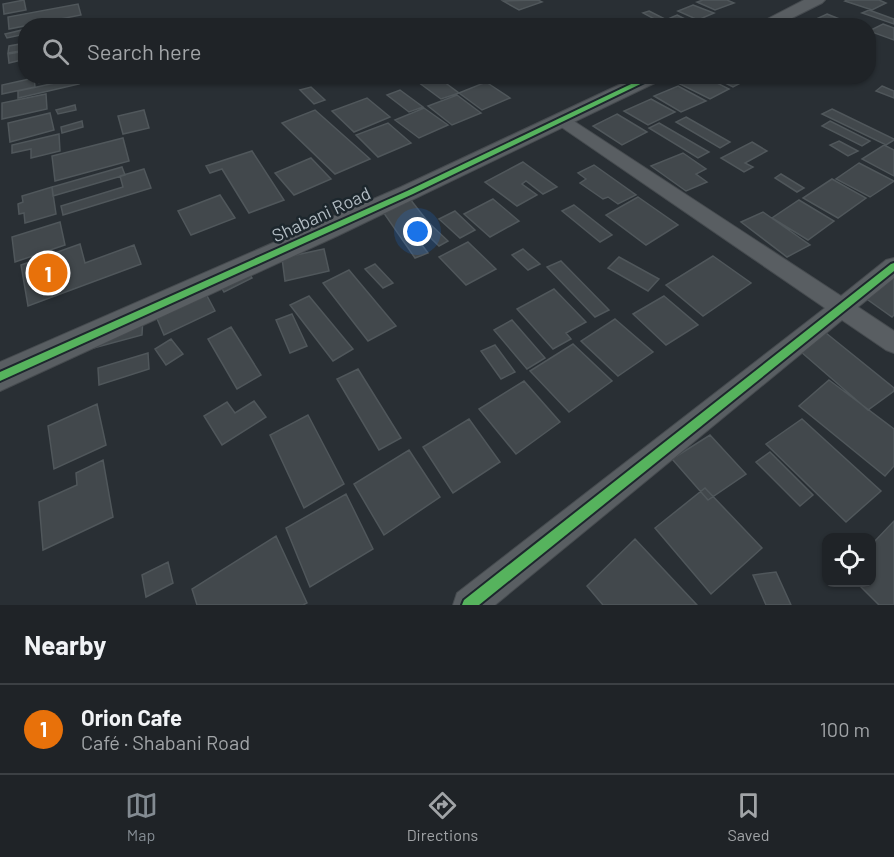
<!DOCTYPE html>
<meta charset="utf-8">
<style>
:root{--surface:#1f2327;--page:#2c2f33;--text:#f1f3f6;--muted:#a1a4a7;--line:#3c4044;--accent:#838b92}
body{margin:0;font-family:Barlow,sans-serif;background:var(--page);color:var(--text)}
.controls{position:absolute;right:18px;bottom:18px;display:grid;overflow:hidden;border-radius:12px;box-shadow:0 2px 4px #0004}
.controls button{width:54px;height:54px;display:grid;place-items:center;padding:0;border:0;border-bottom:2px solid var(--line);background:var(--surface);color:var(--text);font:30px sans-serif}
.you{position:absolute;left:418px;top:232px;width:21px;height:21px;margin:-15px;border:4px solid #fff;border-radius:50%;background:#1a73e8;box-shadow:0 0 0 9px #1a73e833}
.badge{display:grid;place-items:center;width:39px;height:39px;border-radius:50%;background:var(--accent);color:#fff;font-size:20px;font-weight:700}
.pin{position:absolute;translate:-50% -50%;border:3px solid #fff;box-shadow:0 2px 6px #0006}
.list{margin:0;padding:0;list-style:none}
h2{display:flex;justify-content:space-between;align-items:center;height:78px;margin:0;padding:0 24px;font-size:26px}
h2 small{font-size:20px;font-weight:400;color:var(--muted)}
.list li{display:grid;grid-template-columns:39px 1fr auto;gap:18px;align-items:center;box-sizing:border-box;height:90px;padding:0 24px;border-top:2px solid var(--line)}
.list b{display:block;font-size:22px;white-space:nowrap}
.list p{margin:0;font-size:20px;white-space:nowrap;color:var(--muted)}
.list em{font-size:20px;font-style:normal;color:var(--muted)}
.icon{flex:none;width:33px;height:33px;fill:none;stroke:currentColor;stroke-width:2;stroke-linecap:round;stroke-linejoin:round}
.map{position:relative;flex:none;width:894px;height:605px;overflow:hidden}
.search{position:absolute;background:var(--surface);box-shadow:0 2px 4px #0004;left:18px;right:18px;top:18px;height:66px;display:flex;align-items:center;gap:15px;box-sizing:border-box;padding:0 21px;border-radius:24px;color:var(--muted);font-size:22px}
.sheet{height:168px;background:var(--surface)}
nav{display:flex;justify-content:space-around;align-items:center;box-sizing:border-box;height:84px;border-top:2px solid var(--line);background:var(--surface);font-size:16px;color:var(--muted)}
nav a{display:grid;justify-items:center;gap:3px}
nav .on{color:var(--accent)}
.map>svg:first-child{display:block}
.building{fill:#42484c;stroke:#50575b;stroke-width:1.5}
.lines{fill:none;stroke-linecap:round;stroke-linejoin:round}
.minor-casing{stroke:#464b4f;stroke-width:2}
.tertiary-casing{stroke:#464b4f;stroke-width:2}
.minor{fill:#595e62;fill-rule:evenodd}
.tertiary{fill:#595e62;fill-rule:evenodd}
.cycleway-casing{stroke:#1d272d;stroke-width:4}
.cycleway{fill:#56b35d;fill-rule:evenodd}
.labels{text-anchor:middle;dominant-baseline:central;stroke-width:5;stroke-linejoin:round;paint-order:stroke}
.street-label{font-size:18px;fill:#b3bdc4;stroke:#1d272d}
</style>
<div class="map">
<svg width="894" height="605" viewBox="0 0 894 605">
<rect width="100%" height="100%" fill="#292f34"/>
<!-- building -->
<path class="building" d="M24,0L26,10L4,14L3,4Z
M538,0L542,2L519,10L503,1Z
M703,0H727L734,3L715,10L697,2Z
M847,0H879L886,3L872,10L845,1Z
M78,4L81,15L9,29L8,17Z
M693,5L714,13L698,20L678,11Z
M869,10L894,19V24L862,13Z
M649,11L665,19L658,21L643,13Z
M827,14L857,26H825L812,21Z
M677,15L691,22L682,26H670L661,22Z
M646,19L661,26H630Z
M883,24L894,28V40L869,31Z
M26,29V34L7,38L5,34Z
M26,43V50L8,53L9,46Z
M26,51V59L9,63L8,54Z
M38,76H69L39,83Z
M422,76H436L459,93L441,99L414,79Z
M696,76H703L729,89L710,99L680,84Z
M711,76H751L752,77L733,87Z
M34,78L35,87L2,94V85Z
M78,78L79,84L18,98V91Z
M486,82L510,98L482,110L459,93Z
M678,86L706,101L681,112L654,96Z
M882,86L894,91V98L876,91Z
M311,87L325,100L314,104L300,90Z
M400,90L423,107L409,112L387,95Z
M46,94L47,109L2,119V103Z
M457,95L481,113L452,125L428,106Z
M367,98L390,117L354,132L332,111Z
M651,99L675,112L648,125L624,111Z
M75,105L76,110L58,114L56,110Z
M424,108L448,125L419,138L395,120Z
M832,109L894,139V140L886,145L822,114Z
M144,110L149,128L123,134L118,116Z
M315,110L370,159L335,174L282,123Z
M50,113L54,130L10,142L8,123Z
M617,114L647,132L622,145L593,126Z
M686,117L730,142L720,148L676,122Z
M82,121L83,127L62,133L61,127Z
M830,121L870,141L862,146L822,126Z
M388,123L411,143L378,157L356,135Z
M659,123L709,152L698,158L649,128Z
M59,134L60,151L31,158V149L12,153V145Z
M123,138L129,161L55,181L52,156Z
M839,141L858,151L848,156L830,145Z
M752,142L767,151L745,163L753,167L744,172L721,158Z
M884,145L894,150V176L862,159Z
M252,151L284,200L249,213L222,169L210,173L206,166Z
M683,153L706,169L696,174L707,182L686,191L651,166Z
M311,158L331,179L294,195L275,173Z
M523,162L557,187L543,194L526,181L522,184L537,195L517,206L485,182Z
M859,163L894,181L870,197L836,179Z
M594,165L636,195L618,204L608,197L603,199L580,183L586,179L578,173Z
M122,167L125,175L53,196L52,187Z
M144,169L151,188L63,215L61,206L123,187L120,176Z
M781,174L804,188L797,192L775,178Z
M832,179L866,198L838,218L803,198Z
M52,187L56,214L25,223L24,213L19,214L18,204L23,202L22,196Z
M220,195L235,218L191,235L178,211Z
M638,197L678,225L646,245L606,215Z
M410,199L428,222L410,229L428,253L415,258L381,209Z
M493,199L519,221L490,237L464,214Z
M799,200L834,221L808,240L772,218Z
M574,205L612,235L600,242L562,211Z
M455,211L475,230L460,238L439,219Z
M763,212L810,245L787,257L741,222Z
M60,222L65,245L15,262L12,237Z
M430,224L448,241L439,246L421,229Z
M468,242L496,269L466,285L439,257Z
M80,244L85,263L134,245L141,264L28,306L21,265Z
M324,249L329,271L285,281L282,258Z
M523,249L540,264L528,270L512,255Z
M713,256L751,283L703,316L666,285Z
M619,257L659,279L648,291L608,268Z
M561,261L609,310L595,317L547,267Z
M375,264L393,283L383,288L365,269Z
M244,266L252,278L224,292L216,278Z
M349,270L396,326L368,341L323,283Z
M894,271V315L892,317L857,292Z
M554,289L586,322L566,333L571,339L553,349L517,309Z
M205,292L215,311L164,335L155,314Z
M309,296L353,349L333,361L290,305Z
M664,296L698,325L666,345L633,314Z
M292,314L307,346L290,353L276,320Z
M143,316L142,335L75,353Z
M615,319L653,352L618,376L581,341Z
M512,320L545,358L527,369L494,330Z
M231,327L261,375L237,389L208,339Z
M821,329L894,388V391L868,410L793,345Z
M171,339L183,354L166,365L155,349Z
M573,344L612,381L569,412L530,371Z
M495,345L515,372L501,379L481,351Z
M148,353L149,369L99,385L98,368Z
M358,369L401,438L379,450L337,379Z
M829,380L894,429V466L885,476L799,406Z
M524,381L560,422L516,454L479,409Z
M254,401L266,417L222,445L204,416L227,402L235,413Z
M97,404L106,445L54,469L48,426Z
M308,415L344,484L304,508L270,435Z
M469,419L500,462L453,493L423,447Z
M802,419L881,491L846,522L766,444Z
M710,435L746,474L708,500L672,459Z
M409,450L440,497L384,535L354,484Z
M770,452L813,495L800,506L756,462Z
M103,460L113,517L43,550L39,502L77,485L76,473Z
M705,488L762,548L711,594L655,528Z
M346,494L373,549L310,587L286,528Z
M894,521V605H879L856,582H872V544Z
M276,536L307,603L303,605H197L192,589Z
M635,539L697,605H603L587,586Z
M168,562L173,583L146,597L142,575Z
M776,572L791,605H766L753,575Z"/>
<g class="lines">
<defs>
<path id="minor" d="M563,116L569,118L841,296L886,260L894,258V278L858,307L894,331V353L886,350L842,320L495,605H453L457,593L825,308L557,124L555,121Z"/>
<path id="tertiary" d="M804,0H825L822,3L776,26H754Z
M638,76H663L661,80L337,236L0,391V362L401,187Z"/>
</defs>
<!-- minor casing -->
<use href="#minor" class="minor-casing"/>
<!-- tertiary casing -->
<use href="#tertiary" class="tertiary-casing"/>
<!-- minor -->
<use href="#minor" class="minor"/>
<!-- tertiary -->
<use href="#tertiary" class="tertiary"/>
<defs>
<path id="cycleway" d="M648,76H657L413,194L0,381V372L407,191Z
M894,263V271L479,605H462L464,600L891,264Z"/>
</defs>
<!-- cycleway casing -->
<use href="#cycleway" class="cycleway-casing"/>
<!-- cycleway -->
<use href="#cycleway" class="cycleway"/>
</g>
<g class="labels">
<!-- street labels -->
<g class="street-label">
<text transform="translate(321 214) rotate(-25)">Shabani Road</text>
</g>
</g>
</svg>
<div class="controls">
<button><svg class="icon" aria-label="locate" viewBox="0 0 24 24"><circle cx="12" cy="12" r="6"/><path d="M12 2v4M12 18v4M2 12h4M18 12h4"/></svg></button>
</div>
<div class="you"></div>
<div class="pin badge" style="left:48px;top:273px;background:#e8710a">1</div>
<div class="search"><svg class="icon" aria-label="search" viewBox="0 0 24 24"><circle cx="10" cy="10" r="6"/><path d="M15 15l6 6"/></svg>Search here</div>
</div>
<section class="sheet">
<h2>Nearby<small></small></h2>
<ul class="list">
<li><span class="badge" style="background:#e8710a">1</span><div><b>Orion Cafe</b><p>Café · Shabani Road</p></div><em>100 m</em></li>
</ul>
</section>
<nav>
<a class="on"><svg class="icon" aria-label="map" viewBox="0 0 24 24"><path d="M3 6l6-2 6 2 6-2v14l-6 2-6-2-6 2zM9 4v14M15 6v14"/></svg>Map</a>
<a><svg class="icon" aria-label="directions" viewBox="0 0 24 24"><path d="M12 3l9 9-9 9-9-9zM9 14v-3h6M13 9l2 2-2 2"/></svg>Directions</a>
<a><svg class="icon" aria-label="saved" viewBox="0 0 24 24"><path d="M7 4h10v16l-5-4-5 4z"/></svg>Saved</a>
</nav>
